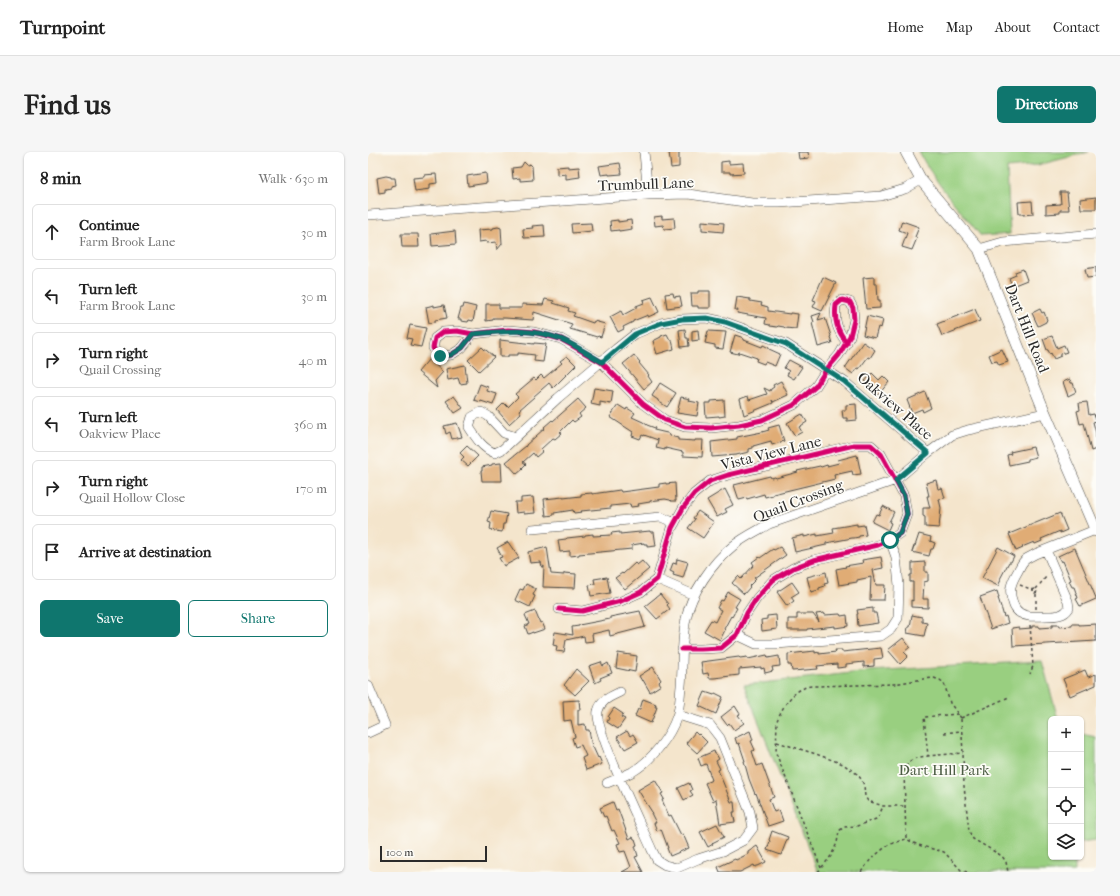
<!DOCTYPE html>
<meta charset="utf-8">
<style>
:root{--surface:#fff;--page:#f6f6f6;--text:#222;--muted:#767676;--line:#e0e0e0;--accent:#0f766e}
body{margin:0;font-family:"IM FELL French Canon",serif;background:var(--page);color:var(--text)}
.controls{position:absolute;right:12px;bottom:12px;display:grid;overflow:hidden;border-radius:6px;box-shadow:0 1px 3px #0004}
.controls button{width:36px;height:36px;display:grid;place-items:center;padding:0;border:0;border-bottom:1px solid var(--line);background:var(--surface);color:var(--text);font:20px sans-serif}
.scale{position:absolute;left:12px;bottom:10px;width:107px;box-sizing:border-box;padding-left:4px;border:2px solid #2b2b2b;border-top:0;font-size:11px;line-height:14px;white-space:nowrap;color:#2b2b2b;-webkit-text-stroke:3px #fdfcf7;paint-order:stroke}
.stop{position:absolute;width:12px;height:12px;margin:-9px;border:3px solid #0f766e;border-radius:50%;background:#fff}
.stop.end{background:#0f766e;border-color:#fff;box-shadow:0 1px 4px #0008}
.list{margin:0;padding:0;list-style:none}
h2{display:flex;justify-content:space-between;align-items:center;height:52px;margin:0;padding:0 16px;font-size:17px}
h2 small{font-size:13px;font-weight:400;color:var(--muted)}
.list li{display:grid;grid-template-columns:26px 1fr auto;gap:12px;align-items:center;box-sizing:border-box;height:56px;margin:0 8px 8px;padding:0 8px;border:1px solid var(--line);border-radius:6px}
.list b{display:block;font-size:15px;white-space:nowrap}
.list p{margin:0;font-size:13px;white-space:nowrap;color:var(--muted)}
.list em{font-size:13px;font-style:normal;color:var(--muted)}
.actions{display:flex;gap:8px;padding:12px 16px}
.actions a{flex:1;padding:9px 0;border:1px solid var(--accent);border-radius:6px;text-align:center;font-size:14px;color:var(--accent)}
.actions .main{background:var(--accent);color:#fff}
.icon{flex:none;width:22px;height:22px;fill:none;stroke:currentColor;stroke-width:2;stroke-linecap:round;stroke-linejoin:round}
.map{position:relative;flex:none;width:728px;height:720px;overflow:hidden;border-radius:6px}
header{display:flex;align-items:center;gap:24px;box-sizing:border-box;height:56px;padding:0 20px;background:var(--surface);border-bottom:1px solid var(--line)}
header strong{font-size:19px}
nav{display:flex;gap:22px;margin-inline-start:auto;font-size:14px}
.intro{display:flex;align-items:center;justify-content:space-between;box-sizing:border-box;height:96px;padding:0 24px}
h1{margin:0;font-size:28px}
.button{padding:10px 18px;border-radius:6px;background:var(--accent);color:#fff;font-size:14px;font-weight:700}
main{display:flex;gap:24px;padding:0 24px}
aside{flex:1;background:var(--surface);border-radius:6px;box-shadow:0 1px 3px #0004}
.map>svg:first-child{display:block}
.green{fill:#99cf80;stroke:#627d56}
.building{fill:#e0ac75}
.lines{fill:none;stroke-linecap:round;stroke-linejoin:round}
.minor-casing{stroke:#494743;stroke-width:10}
.major-casing{stroke:#494743;stroke-width:12}
.path{stroke:#494743;stroke-width:1.5;stroke-dasharray:3 3;stroke-linecap:butt}
.minor{stroke:#fff;stroke-width:9}
.major{stroke:#fff;stroke-width:11}
.cycleway-casing{stroke:#fdfcf7;stroke-width:8}
.cycleway{stroke:#d6006c;stroke-width:5}
.route{stroke:#0f766e;stroke-width:5}
.labels{text-anchor:middle;dominant-baseline:central;stroke-width:3.5;stroke-linejoin:round;paint-order:stroke}
.street-label{font-size:15px;fill:#2b2b2b;stroke:#fdfcf7}
.park-label{font-size:15px;fill:#4c5c44;stroke:#fdfcf7}
</style>
<header>
<strong>Turnpoint</strong>
<nav><a>Home</a><a>Map</a><a>About</a><a>Contact</a></nav>
</header>
<div class="intro"><h1>Find us</h1><a class="button">Directions</a></div>
<main>
<aside>
<h2>8 min<small>Walk · 630 m</small></h2>
<ul class="list">
<li><svg class="icon" aria-label="ahead" viewBox="0 0 24 24"><path d="M12 20V5M6 11l6-6 6 6"/></svg><div><b>Continue</b><p>Farm Brook Lane</p></div><em>30 m</em></li>
<li><svg class="icon" aria-label="left" viewBox="0 0 24 24"><path d="M17 20v-9H6M10 6l-5 5 5 5"/></svg><div><b>Turn left</b><p>Farm Brook Lane</p></div><em>30 m</em></li>
<li><svg class="icon" aria-label="right" viewBox="0 0 24 24"><path d="M7 20v-9h11M14 6l5 5-5 5"/></svg><div><b>Turn right</b><p>Quail Crossing</p></div><em>40 m</em></li>
<li><svg class="icon" aria-label="left" viewBox="0 0 24 24"><path d="M17 20v-9H6M10 6l-5 5 5 5"/></svg><div><b>Turn left</b><p>Oakview Place</p></div><em>360 m</em></li>
<li><svg class="icon" aria-label="right" viewBox="0 0 24 24"><path d="M7 20v-9h11M14 6l5 5-5 5"/></svg><div><b>Turn right</b><p>Quail Hollow Close</p></div><em>170 m</em></li>
<li><svg class="icon" aria-label="arrive" viewBox="0 0 24 24"><path d="M6 21V4h12l-3 4 3 4H6"/></svg><div><b>Arrive at destination</b></div></li>
</ul>
<div class="actions"><a class="main">Save</a><a>Share</a></div>
</aside>
<div class="map">
<svg width="728" height="720" viewBox="0 0 728 720">
<rect width="100%" height="100%" fill="#fdfcf7"/>
<filter id="ink" filterUnits="userSpaceOnUse"><feTurbulence type="fractalNoise" baseFrequency=".025" numOctaves="2"/><feDisplacementMap in="SourceGraphic" scale="8" xChannelSelector="R" yChannelSelector="G"/><feConvolveMatrix kernelMatrix="1 2 1 2 8 2 1 2 1" color-interpolation-filters="sRGB"/></filter>
<filter id="wash" filterUnits="userSpaceOnUse"><feTurbulence type="fractalNoise" baseFrequency=".012" numOctaves="4" result="noise"/><feDisplacementMap in="SourceGraphic" scale="16" xChannelSelector="R" yChannelSelector="G"/><feGaussianBlur stdDeviation="0.9" result="paint"/><feColorMatrix in="noise" values="0 0 0 0 0 0 0 0 0 0 0 0 0 0 0 0 0 1.4 0 .05"/><feComposite in="paint" operator="in"/></filter>
<g filter="url(#wash)">
<rect width="100%" height="100%" fill="#f4e5cc"/>
<!-- green -->
<path class="green" d="M551,0H721L670,13L639,16L642,82L613,84C591,57 567,31 551,0Z
M674,509L690,567H683V705H707V720H450L376,533L501,519Z
M713,582L728,585V688L713,690Z"/>
<g id="blocks">
<!-- building -->
<path class="building" d="M301,0H311V15L303,16Z
M430,0H440L441,6L431,7Z
M361,9V12L375,11L376,21L362,22V20H353V10Z
M156,10L159,13L162,12L164,14L165,28L152,29V26L145,27L144,16L153,15Z
M252,11L254,22L241,23V22L233,23L231,14Z
M200,14V16L211,15L212,25L198,27V22L189,23V15Z
M118,21L119,31L100,34L99,24Z
M68,22L69,31L62,32V37L47,39L45,26L56,25V23Z
M18,24L23,25V26H27L28,33L23,34V36L17,37V40L11,41L9,26Z
M692,40H699L701,58H692V61L678,62V53L693,52Z
M728,45V57H713L712,47Z
M664,49L665,62L655,63V62H651L650,50Z
M294,64V67L306,66L307,76L296,77L295,73L287,74L286,65Z
M250,68V70L263,68L264,77L251,79V78L243,79L242,69Z
M334,69L356,71L355,80L334,78Z
M534,69L551,75L547,85L549,86L544,98L534,95L539,81L531,78Z
M223,71L224,79L204,81L203,72Z
M176,73L177,85L156,86L155,77L165,76L164,74Z
M130,75L133,76L134,92L129,98L128,90L119,91L118,89L111,90L110,78L125,77V76Z
M87,79L88,92L64,94L63,82Z
M33,82H50L51,95H34Z
M728,115V125L719,126L717,117Z
M655,117L659,128L644,134L641,126L648,123L647,120Z
M455,125L468,131L454,159L445,155L448,149L445,148Z
M506,125V132H509L510,148H512V156L498,157L495,126Z
M330,139H342V156H330V154H324L323,141H330Z
M305,141L306,145L312,144L314,154L299,156L297,142Z
M284,145L291,160L280,165V163L265,169V170L255,175L256,177L250,180L242,165L253,159L255,163L268,156V154L276,151L275,148Z
M369,145L382,147V149L394,151L393,153L400,155V159L422,162V161L430,162L428,177L417,176L416,175L410,174L409,175L402,174V173L397,172L398,166L369,161L370,158H367Z
M177,147L186,149L185,151L201,156L200,159L207,161L205,164L225,171L226,169L237,172L233,185L230,184L229,185L202,177L204,172L166,160L165,168L137,166H125V168L118,169V152H131V156H154V152L175,153Z
M96,152L108,155L105,169L101,168L100,170L93,169V167H90L93,156H95Z
M66,153V155L76,153L79,166L67,168V170L61,171L58,155Z
M607,157L612,169L574,184L569,172Z
M672,157L674,161L676,160L679,168L678,169V170L670,174L664,161Z
M453,161L450,168L457,166L463,184L462,185L464,191L450,195L444,171L446,170L444,164Z
M499,164L515,168L513,176L510,175L507,186L495,183Z
M42,173L58,176L53,195L42,193L44,187L39,186Z
M317,177L318,186H320L321,194L313,195L311,178Z
M330,178L331,188L324,189V179Z
M340,179L358,180L355,197L347,196V193L337,191Z
M299,182L302,188H304L306,197L289,202L285,189L293,185V184Z
M367,183L373,185L376,187V188L394,195L395,193L401,196V197L412,202L407,214L397,210L396,212L388,209L389,206L371,200L370,202L362,200Z
M684,184L689,196L696,193L699,200L693,202V204L686,207L683,201L682,202L680,198H679L675,187Z
M132,188L166,192V191L178,192L175,210L166,209L167,203L150,201V203H140V205H132Z
M495,190L507,198L502,206L500,205L491,217L489,216L485,222L477,216Z
M114,195L117,198H118L126,205L111,219L100,208Z
M634,197L640,210L631,213L629,209L624,210L621,203Z
M266,203L272,210L271,211L281,223L280,224L284,230L276,237L255,212Z
M199,204L208,213L185,236L181,231L165,245H166L151,258L153,261L141,272L129,258L136,251L140,255L150,245L147,242L166,226L168,228L173,223L176,226L194,211L192,209Z
M61,207L75,220L67,229L69,236L50,220Z
M421,208L434,215L426,227L419,223L421,219L416,216Z
M97,213L99,231L92,232L90,226L80,228L78,217Z
M504,221L511,228L515,224L521,230L510,243L505,239L507,237L497,229Z
M702,227L703,231H705L708,240L700,244L695,230Z
M413,229L420,243L405,250L404,248L405,251L376,263L372,247L380,244L381,248L399,242L396,236L402,239L403,237L406,235L405,233Z
M292,231L308,241L299,255L290,249V248L284,244Z
M112,232L120,235L119,239L129,242L125,253L113,249V250L106,248Z
M226,236L245,239L243,252L232,250V254L223,252Z
M557,240L563,256L555,260L554,257L544,261L539,248Z
M86,244L95,256L87,261L78,249Z
M313,245L322,247L321,249L331,251L329,264L309,261Z
M210,247L218,256L211,262L213,265L206,270L204,268L192,280L194,281L187,287L185,286L173,297L175,299L168,305L165,301L155,310L158,312L154,316L155,317L149,322L138,310L158,294V293L177,276L176,275L184,268L185,269Z
M356,248L357,264L351,265V264L338,265L337,251H343V249Z
M719,250L721,263L726,262L728,269L725,270L728,281V297L723,299L716,271L712,272L709,259L712,258L711,251Z
M488,252L489,268L479,269V266H475L474,258H478V253Z
M250,253L258,258L259,256L267,261L264,265L275,270L279,273L287,276L286,278L299,281L302,283V284L310,286V288L327,289V288H335L334,305L315,304V300L297,296V298L288,296L290,288L276,283V284L274,283L272,287L264,284L265,280L242,265Z
M434,262L439,270L431,275L434,280L427,284L419,271Z
M89,271L94,285L84,287L82,280L78,282L76,274Z
M411,273L416,289L404,293L403,289L385,294V296L381,297V300L368,303L344,305L343,290L369,287V285L394,280L401,278L400,276Z
M99,294L110,304L100,314L93,308L96,305L92,301Z
M665,295L668,305L660,307V309L641,313L639,303L643,302L642,300Z
M489,303L493,322L485,323L484,319L466,323L467,327L405,342V343L397,345L396,342L379,347V346L371,348L366,333L402,324L403,326L407,325L408,326L430,320L429,319L452,314L453,315L459,313V314L471,311L470,308Z
M133,311L134,329H114L113,319H114V315L124,313V312Z
M568,328L570,337L574,336L577,346L571,347L573,356L571,376L557,375V365L555,364V356H562L559,344H561L558,331Z
M298,331V332L307,331L308,349H303L302,348L297,347L282,349V350L270,352L271,354L263,355L262,352L243,354V356L213,359L214,360L206,361L205,358L186,361V363L178,364L176,347L195,345V346L213,344V342L224,341V342L252,338L253,340L291,335V332Z
M357,337L365,353L357,357L359,360L349,365L339,348Z
M165,345L167,361L156,362V360L148,361L147,350H153V346Z
M515,354L526,360L521,370L523,371L520,378L504,370L508,362L511,363Z
M123,359L139,362L137,372H135L134,380L122,378L123,371L120,370Z
M330,359L346,370L335,386L320,376L327,367L325,366Z
M692,361L699,378L692,381V379L685,382L673,387L674,389L667,392L666,390L654,395L655,396L648,399L641,382Z
M489,372V374L496,373L498,383L491,384V385L486,386H484L458,391V393L427,400L424,386L436,383V385L449,382V384L466,381L465,376Z
M282,379V380H286L288,394L279,395V392H276V391L264,393V397L211,402V403L202,404V399L192,400L190,388L198,387L199,386L217,384V383L225,382V384L244,383L243,381L252,380V382Z
M551,382L563,385L562,389L567,391L565,397H563L561,404L544,400L546,394H547Z
M140,390L151,406L136,414L131,406L134,405L129,396Z
M179,395L183,422L196,423V421L208,422L207,436L175,435L176,414L174,415L173,410L162,411L160,400Z
M412,395L418,403L386,426L388,427L381,434L382,435L376,442L364,431L370,424L373,427L386,413L384,410L391,405L392,406L405,397L406,398Z
M630,395L646,404L643,410H641L632,427L633,428L630,434L614,426Z
M707,396L728,446V447L712,454L708,447L710,446L706,435H704L701,429L703,428L695,409L693,410L690,404Z
M513,405L515,416L505,418L508,433H517L516,448H502L503,425L489,428V430L471,433L468,417L478,415L477,414L495,411L494,408Z
M309,407L320,410L315,426L305,423L306,421L302,419L305,411L308,412Z
M274,409L281,417L257,437L247,426L254,421L255,422L267,411L269,413Z
M557,410V420H560V429L556,430L555,447H560V456L543,455V448L545,449V430H542V423H544V411Z
M458,420L460,431L456,432L457,434L451,436V438L443,440L439,425Z
M239,425L242,441L223,444L221,433L227,432L226,427Z
M424,430L431,440L423,445L426,449L419,454L409,440Z
M158,432L168,437L165,443L167,444L162,455L147,448L152,437L155,438Z
M629,439L631,446H630L634,458L636,465L638,464L640,471L623,477L612,445Z
M360,440L372,447L367,455L369,456L364,465L363,464L356,477L357,478L352,488L336,479L343,468L347,470L353,458L349,456L353,448L355,449Z
M292,442L300,452L299,453L302,457L289,467L277,454Z
M505,456V461H508L510,471L490,474L489,462H490L489,458Z
M167,459L172,471L174,470L177,477L165,481V480L160,482L157,474L161,472L157,463Z
M272,459L277,475L242,484L241,478L224,482L225,489L217,490L216,484L198,488L196,500L188,499L189,494L185,493L187,480L205,483L204,475L211,474V473L242,467V465Z
M456,461L457,463L472,462L473,464L479,463L480,474L467,476V474L439,477V478H420V467H429V462H445L451,470L448,462Z
M408,463L409,477L394,479L393,468L399,467V464Z
M544,463L554,465V470L559,471L556,484L539,481L540,475H542Z
M704,472H711V473L728,472V489L645,494L644,476L651,475V477L664,476V474H671V476L684,475V473H691V475L704,474Z
M535,486L542,495L536,500L540,504L532,512L520,498Z
M513,496L515,506L506,507V514L496,515V510L478,512V515L469,516V512L449,514L450,517L424,519L423,513H420V502L447,499V501L451,500V502L468,500L467,498H474V500Z
M250,501L269,504L267,520L248,516Z
M399,503L400,506L411,504L412,514L404,515L405,519L397,521L396,516L393,517V515L371,517V523L346,526H341L340,521L335,522L333,510L371,505L372,506L379,505L380,507Z
M233,510L235,514L240,511L244,521L232,526L233,528L227,531L221,514Z
M285,515L293,528L291,530L293,533L282,540L275,528L274,529L271,524Z
M208,517L221,529L207,543L196,533Z
M717,518L720,525L728,522V533L702,544L695,527Z
M337,540L346,543L347,541L355,545L348,562L331,554Z
M275,547L288,552L287,555H289L283,571L267,564L270,557H272Z
M211,548L212,558H210V573L217,572L218,578H221L224,595H225L230,606L231,605L234,612L218,618L214,606L218,604L213,593L207,595L204,586L207,585L203,568L196,569L195,549Z
M367,554L372,562L370,563L376,571L366,578L361,571L359,573L353,565Z
M246,556L255,562L253,565L257,567L250,577L239,570L241,566L240,565Z
M259,579L262,584L265,582L270,590L257,597L249,585Z
M382,579L385,588L383,589L387,598L384,599L389,614L394,612L406,645L401,647L406,660L411,658L415,669L400,674L388,641L387,642L381,627L376,609H377L371,591L369,592L367,586Z
M327,580L330,583L331,582L339,590L329,601L318,591Z
M346,599L347,602H348L351,607L348,609L352,617L350,618L363,650H366L367,660H365L367,670L352,672L348,647L345,649L337,631L344,628L338,612L333,614L330,606Z
M287,628L295,641L293,642L296,647L294,648L301,664L303,663L313,683L315,682L321,696L302,704L299,696H300L293,677L289,679L286,671H288L283,661L284,660L270,638Z
M321,631L324,638L322,639L325,643L316,648L310,636Z
M245,650L248,658L250,657L261,687L265,685L266,687H267L269,693L267,694L270,704L267,705L275,720H254L263,715L257,699L252,700L249,692L252,691L246,678L244,679L238,664L236,665L232,656Z
M349,672L356,685L344,691L345,692L340,695L332,680Z
M404,679L420,685L413,703L399,698L402,689L401,688Z
M389,694L398,710L390,714H389L387,715L386,713L372,720H352L350,715L367,707L368,708L380,702V700Z"/>
</g>
</g>
<g filter="url(#ink)">
<use href="#blocks" fill-opacity="0" stroke="#494743" stroke-width="1"/>
<g class="lines">
<defs>
<path id="minor" d="M276,0L280,43
M0,63L280,43L320,42L384,51H411L513,44L537,37L553,28
M611,97L635,90L728,82
M105,182L94,196L83,203L72,204L65,196L67,186L75,180L89,179L105,182L140,178L166,180L193,187L233,210L275,252L297,268L317,275L343,276L371,273L394,268L426,253L448,234L458,218L471,203L482,184L486,168L485,156L482,150L474,148L468,153C466,169 469,178 479,191
M148,285L136,281L120,264L113,260L104,265L101,275C108,286 115,297 127,301L135,297L190,246L248,197L267,182L293,171L314,167L339,166L357,170L418,192L477,230L560,301
M164,377L282,366L293,365L307,371
M678,398L700,449L701,456C696,464 688,464 679,464C670,464 660,466 652,461C649,459 646,455 645,451C640,438 643,431 650,419C652,415 654,410 658,407C661,405 664,404 667,402L727,378
M289,427L326,443
M191,457L214,459L253,449L273,440L289,427L304,376L315,356L326,342L342,329L360,323L486,293H503L513,302L536,344L539,362L532,381L522,388L510,393L446,408L425,416L405,428L389,446L379,461L369,483L353,496L333,497H314
M369,483L388,492H408L513,484L523,477L530,466L531,433L528,405L522,388
M0,533L17,573L0,581
M252,540C242,545 233,548 230,559C225,575 275,677 284,698L289,708L297,713L309,716L330,707L355,699L376,688L385,676L382,660L352,586L342,573L310,563
M239,631C247,628 256,624 264,620C283,609 302,585 309,564C312,556 312,543 313,534C315,512 313,489 318,467C323,441 344,411 365,394C376,385 389,379 401,372L528,328L560,301L584,283L600,278L677,261"/>
<path id="major" d="M538,0L553,28L611,97L677,261L728,379"/>
</defs>
<!-- minor casing -->
<use href="#minor" class="minor-casing"/>
<!-- major casing -->
<use href="#major" class="major-casing"/>
<!-- path -->
<path class="path" d="M652,433L665,438
M665 439a2 2 0 1 1 4 0a2 2 0 1 1-4 0Z
M668,437L678,425L680,424
M668,457V441
M662,473L665,514L662,522
M590,562L556,565L560,604L595,601
M593,566L641,545
M593,567L595,601L596,634L601,679L605,687L634,704L638,710L640,720
M576,581L593,579
M409,590L448,602L475,612L489,622L493,627L496,633L497,645L500,649L515,654H537
M538,686L536,619C539,607 549,605 560,604
M453,716L408,601L409,569C413,557 424,540 436,536C439,534 444,534 449,534L526,532L555,527L566,526L572,528L576,531L582,551L593,566
M450,720L463,704L469,691L471,679L476,675L489,674L508,667L511,664L515,654
M493,720L503,707L520,693L538,687L550,693L576,700L593,718L599,720"/>
<!-- minor -->
<use href="#minor" class="minor"/>
<!-- major -->
<use href="#major" class="major"/>
<defs>
<path id="cycleway" d="M105,182L94,196L83,203L72,204L65,196L67,186L75,180L89,179L105,182L140,178L166,180L193,187L233,210L275,252L297,268L317,275L343,276L371,273L394,268L426,253L448,234L458,218L471,203L482,184L486,168L485,156L482,150L474,148L468,153C466,169 469,178 479,191
M191,457L214,459L253,449L273,440L289,427L304,376L315,356L326,342L342,329L360,323L486,293H503L513,302L536,344L539,362L532,381L522,388L510,393L446,408L425,416L405,428L389,446L379,461L369,483L353,496L333,497H314"/>
</defs>
<!-- cycleway casing -->
<use href="#cycleway" class="cycleway-casing"/>
<!-- cycleway -->
<use href="#cycleway" class="cycleway"/>
</g>
</g>
<g class="lines" filter="url(#ink)">
<!-- route -->
<path class="route" d="M72,204L83,203L94,196L105,182C136,179 163,176 193,187C207,193 220,202 234,210L267,182L293,171L314,167L339,166L357,170L418,192L477,230L560,301L528,328L536,344L539,362L532,381L522,388"/>
</g>
<g class="labels">
<!-- street labels -->
<g class="street-label">
<text transform="translate(278 32) rotate(-2)">Trumbull Lane</text>
<text transform="translate(659 176) rotate(68)">Dart Hill Road</text>
<text transform="translate(527 254) rotate(41)">Oakview Place</text>
<text transform="translate(403 301) rotate(-14)">Vista View Lane</text>
<text transform="translate(430 349) rotate(-21)">Quail Crossing</text>
</g>
<!-- park labels -->
<g class="park-label">
<text x="576" y="618">Dart Hill Park</text>
</g>
</g>
</svg>
<div class="controls">
<button>+</button>
<button>−</button>
<button><svg class="icon" aria-label="locate" viewBox="0 0 24 24"><circle cx="12" cy="12" r="6"/><path d="M12 2v4M12 18v4M2 12h4M18 12h4"/></svg></button>
<button><svg class="icon" aria-label="layers" viewBox="0 0 24 24"><path d="M12 4l9 5-9 5-9-5zM3 14l9 5 9-5"/></svg></button>
</div>
<div class="scale">100 m</div>
<div class="stop" style="left:522px;top:388px"></div>
<div class="stop end" style="left:72px;top:204px"></div>
</div>
</main>
